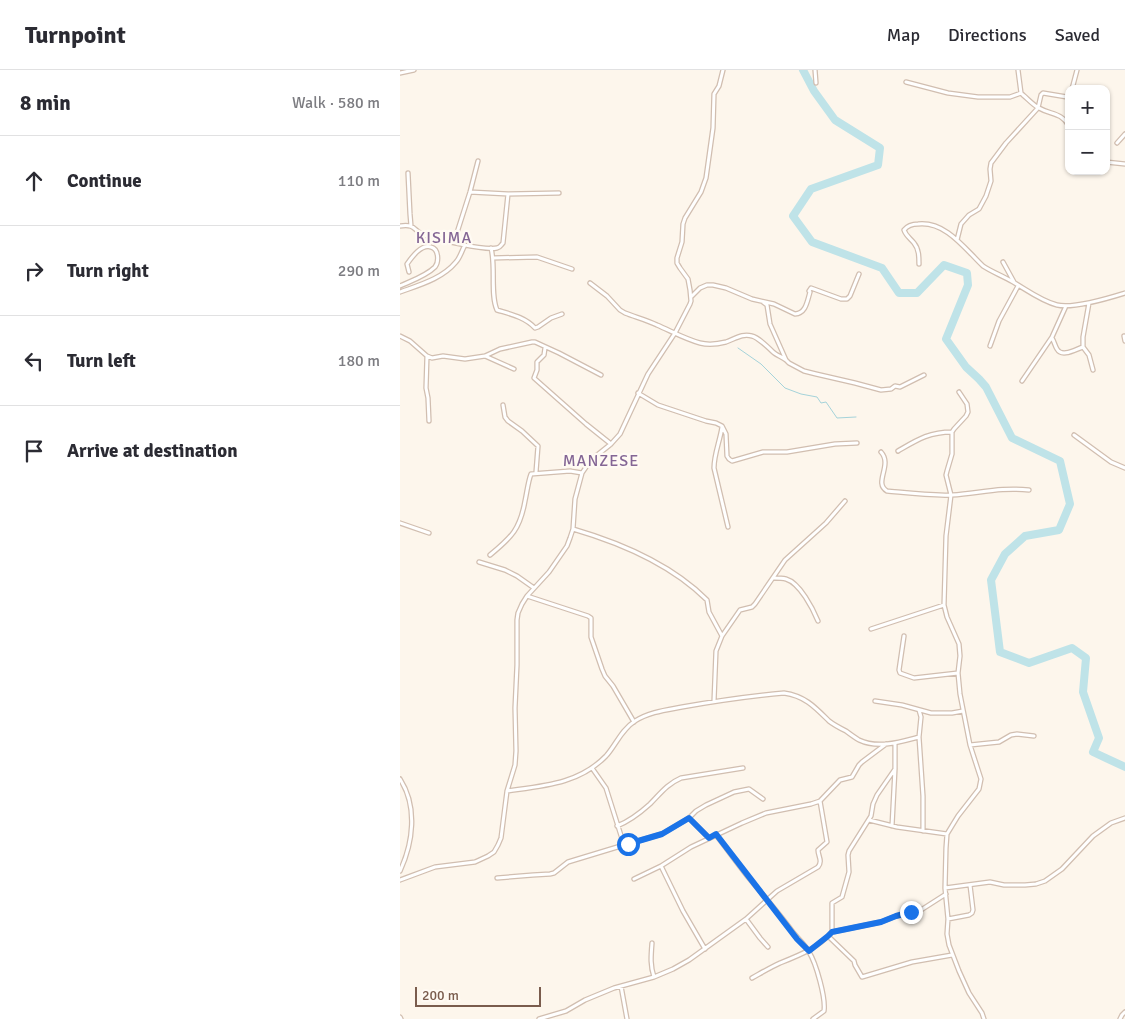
<!DOCTYPE html>
<meta charset="utf-8">
<style>
:root{--surface:#fff;--page:#f2f2f3;--text:#2b2b33;--muted:#7c7c81;--line:#e1e1e2}
body{margin:0;font-family:Signika,sans-serif;background:var(--page);color:var(--text)}
.controls{position:absolute;right:15px;top:15px;display:grid;overflow:hidden;border-radius:10px;box-shadow:0 1px 4px #0004}
.controls button{width:45px;height:45px;display:grid;place-items:center;padding:0;border:0;border-bottom:1px solid var(--line);background:var(--surface);color:var(--text);font:25px sans-serif}
.scale{position:absolute;left:15px;bottom:12px;width:126px;box-sizing:border-box;padding-left:5px;border:2px solid #7a5c4d;border-top:0;font-size:14px;line-height:18px;white-space:nowrap;color:#7a5c4d;-webkit-text-stroke:4px #fffaf3;paint-order:stroke}
.stop{position:absolute;width:15px;height:15px;margin:-11px;border:4px solid #1a73e8;border-radius:50%;background:#fff}
.stop.end{background:#1a73e8;border-color:#fff;box-shadow:0 1px 5px #0008}
.list{margin:0;padding:0;list-style:none}
h2{display:flex;justify-content:space-between;align-items:center;height:65px;margin:0;padding:0 20px;font-size:21px}
h2 small{font-size:16px;font-weight:400;color:var(--muted)}
.list li{display:grid;grid-template-columns:32px 1fr auto;gap:15px;align-items:center;box-sizing:border-box;height:90px;padding:0 20px;border-top:1px solid var(--line)}
.list b{display:block;font-size:19px;white-space:nowrap}
.list em{font-size:16px;font-style:normal;color:var(--muted)}
.icon{flex:none;width:28px;height:28px;fill:none;stroke:currentColor;stroke-width:2;stroke-linecap:round;stroke-linejoin:round}
.map{position:relative;flex:none;width:725px;height:949px;overflow:hidden}
header{display:flex;align-items:center;gap:30px;box-sizing:border-box;height:70px;padding:0 25px;background:var(--surface);border-bottom:1px solid var(--line)}
header strong{font-size:24px}
nav{display:flex;gap:28px;margin-inline-start:auto;font-size:18px}
main{display:flex}
aside{flex:1;background:var(--surface)}
.map>svg:first-child{display:block}
.lines{fill:none;stroke-linecap:round;stroke-linejoin:round}
.stream{stroke:#a5d3da;stroke-width:1}
.river{stroke:#bfe3e8;stroke-width:8}
.street-casing{stroke:#d1beb0;stroke-width:5.5}
.street{stroke:#fff;stroke-width:3}
.route{stroke:#1a73e8;stroke-width:6}
.labels{text-anchor:middle;dominant-baseline:central;stroke-width:4.5;stroke-linejoin:round;paint-order:stroke}
.quarter-label{font-size:16px;letter-spacing:1px;fill:#846695;stroke:#fffaf3}
</style>
<header>
<strong>Turnpoint</strong>
<nav><a>Map</a><a>Directions</a><a>Saved</a></nav>
</header>
<main>
<aside>
<h2>8 min<small>Walk · 580 m</small></h2>
<ul class="list">
<li><svg class="icon" aria-label="ahead" viewBox="0 0 24 24"><path d="M12 20V5M6 11l6-6 6 6"/></svg><div><b>Continue</b></div><em>110 m</em></li>
<li><svg class="icon" aria-label="right" viewBox="0 0 24 24"><path d="M7 20v-9h11M14 6l5 5-5 5"/></svg><div><b>Turn right</b></div><em>290 m</em></li>
<li><svg class="icon" aria-label="left" viewBox="0 0 24 24"><path d="M17 20v-9H6M10 6l-5 5 5 5"/></svg><div><b>Turn left</b></div><em>180 m</em></li>
<li><svg class="icon" aria-label="arrive" viewBox="0 0 24 24"><path d="M6 21V4h12l-3 4 3 4H6"/></svg><div><b>Arrive at destination</b></div></li>
</ul>
</aside>
<div class="map">
<svg width="725" height="949" viewBox="0 0 725 949">
<rect width="100%" height="100%" fill="#fdf6ec"/>
<g class="lines">
<!-- stream -->
<path class="stream" d="M338,278L361,294L385,318L401,324L417,327L421,333L426,332L437,348L456,347"/>
<!-- river -->
<path class="river" d="M403,0L414,21L435,50L480,78L478,95L411,119L393,146L412,172L482,198L499,223H517L544,195L567,203L568,215L546,269L566,297L579,309L586,317L612,368L660,391L670,434L659,460L625,466L605,484L591,510L600,582L629,593L672,578L686,588L683,622L699,668L693,682L725,697"/>
<defs>
<path id="street" d="M415,0L416,13
M618,0L621,23L623,25C628,29 633,35 639,38C651,45 661,42 669,56
M0,3L14,0
M506,12L548,23L578,27H610L621,23
M672,19L677,0
M717,73L725,64
M706,92L725,94
M8,103L10,144L11,156
M70,122L108,124L159,123
M0,156C17,154 12,160 24,165C37,169 84,181 97,178C101,177 100,176 103,173L108,124
M557,170L561,154L569,145L579,139L586,126L591,111L590,99L591,93L606,73L638,38L641,25L643,23L667,27L669,26
M54,172L70,122L78,91
M91,178C96,196 90,225 97,240C110,244 125,247 135,258L138,257L151,248L162,244
M93,188L137,187L172,199
M603,192L614,212
M519,194C519,187 519,179 514,173C510,168 506,166 504,160C508,155 512,154 518,154C546,151 565,179 583,196C592,202 603,206 613,212C627,220 641,231 657,235C674,239 709,228 725,223
M190,213L207,226L220,240L225,243C235,247 247,250 257,255C271,261 285,269 300,273C308,275 318,274 326,272C335,269 342,263 352,266C357,267 369,278 373,282C376,285 382,287 386,290
M0,216C11,211 26,206 35,197C39,192 39,179 31,177C21,174 12,187 7,194L9,202
M0,222C19,215 42,209 56,192C60,188 62,180 65,175
M291,227L300,218L307,215H313L326,218L352,229L374,234L395,244C406,243 407,232 410,222L409,221L411,218L441,229H447L450,226L459,204
M363,232L367,235L370,254L386,290L389,293L404,301L416,304L455,313L481,320L491,319L495,316L500,317L524,305
M689,233L683,267V277L689,285L693,300
M0,266L10,271L27,286L32,288L43,286L65,289L85,286L114,299
M724,266L725,271
M652,268C654,271 655,276 657,279C662,288 676,279 683,277
M590,276L599,251L618,216
M145,278L144,285L137,292V300L134,308L186,354L211,374
M27,286L26,318L28,328L29,351
M85,286L100,279L132,272H135L159,283L201,305
M622,311L652,267L666,236
M559,322L567,334L568,342L566,346L554,359L552,362V384L547,401L546,405L551,425L546,466L544,535L547,547L559,574L560,586L558,603L560,624L570,675L581,709L579,719L558,746L547,764L546,778L545,818L548,849L547,864L549,875L559,901L569,923L582,943L584,949
M238,323L258,335L306,351L316,353L322,356L326,364L327,386L329,389L332,391L363,382H387L435,374L457,373
M103,335L105,347L108,351L122,361L138,376L136,402
M322,357C320,371 314,384 314,398L328,457
M674,365L711,392L725,398
M498,381C517,370 529,362 552,362
M481,382C493,395 473,413 487,421C508,423 531,426 552,425C580,423 601,417 629,420
M0,453L29,463
M173,459C221,473 271,494 307,530L309,542L322,566
M90,485C112,467 120,459 125,431C127,422 128,412 131,404L170,401L182,403
M79,492L105,500L117,506L134,518
M374,508C378,508 382,508 386,509C400,513 413,539 418,551
M127,526L188,546L191,548V567L202,599L205,606L213,616L234,652
M471,559L544,535
M504,566L499,600L500,603L514,608L558,603
M314,631L316,581L322,566L340,540L352,537L355,534L385,490L426,453L445,431
M475,631L502,635L531,643H552L563,641
M519,640L521,647L519,667L523,726V761
M570,675L599,672L611,665L617,664L634,666
M192,698L206,718L224,775L262,764L289,748L296,741L306,735L334,722L349,719L363,729
M0,709C18,737 13,773 0,801
M107,721C143,716 179,714 206,686C216,675 221,660 235,651C249,642 266,640 282,637C316,631 350,626 384,623C405,626 415,637 429,651C434,655 440,658 446,661C450,664 454,667 459,670C478,679 500,672 519,667
M289,748L309,768
M469,750L497,757L547,764
M217,756C230,751 240,743 250,734C260,724 267,714 281,708L343,698
M492,756L495,699V674
M316,765C327,779 337,793 348,807C363,825 378,842 392,861C397,868 405,874 409,882C416,893 426,928 424,941L413,949
M261,796L283,841L305,879
M97,808L133,805L150,804L154,803L168,792L224,775
M234,809L261,796L291,777L342,753L366,743L411,734L420,731L440,710L452,707L459,695L462,692L486,674
M0,810L35,797L75,792L88,786L94,782L98,775L101,768L107,721L115,695L116,681L115,638L117,595V550L118,543L122,534L127,526L149,502L167,476L170,468L173,459L175,429L182,403L191,390L211,374L220,364L248,304L275,263L290,234L291,231L290,220L288,209L280,198L277,193V188L282,172L283,154L285,148L301,122L306,108L313,58L314,24L319,16L323,0
M545,818L590,812L604,815H625L636,814L645,811L662,799L693,766L711,753L725,748
M346,849L360,868L368,877
M548,849L569,845L572,843L573,840L570,815
M432,862L481,852L496,846L521,840L546,824
M428,866L454,891L455,895L462,907L512,892L552,885
M252,873C251,886 250,895 254,907
M352,908C361,903 371,897 380,893C400,885 418,878 432,862V833L442,827L449,802L448,785L449,781L471,746L473,734L477,725L495,699
M221,916L227,949
M0,947L1,949
M139,949L166,941L185,930L214,918L254,907L273,899L289,890L346,849L377,821L418,797C423,791 418,786 418,780L427,772L420,731
M720,949L722,945L725,942"/>
</defs>
<!-- street casing -->
<use href="#street" class="street-casing"/>
<!-- street -->
<use href="#street" class="street"/>
</g>
<g class="lines">
<!-- route -->
<path class="route" d="M228,774L262,764L289,748L309,768L316,764L397,869L409,881L428,866L432,862L481,852L496,846L511,842"/>
</g>
<g class="labels">
<!-- quarter labels -->
<g class="quarter-label">
<text x="44" y="168">KISIMA</text>
<text x="201" y="391">MANZESE</text>
</g>
</g>
</svg>
<div class="controls">
<button>+</button>
<button>−</button>
</div>
<div class="scale">200 m</div>
<div class="stop" style="left:228px;top:774px"></div>
<div class="stop end" style="left:511px;top:842px"></div>
</div>
</main>
